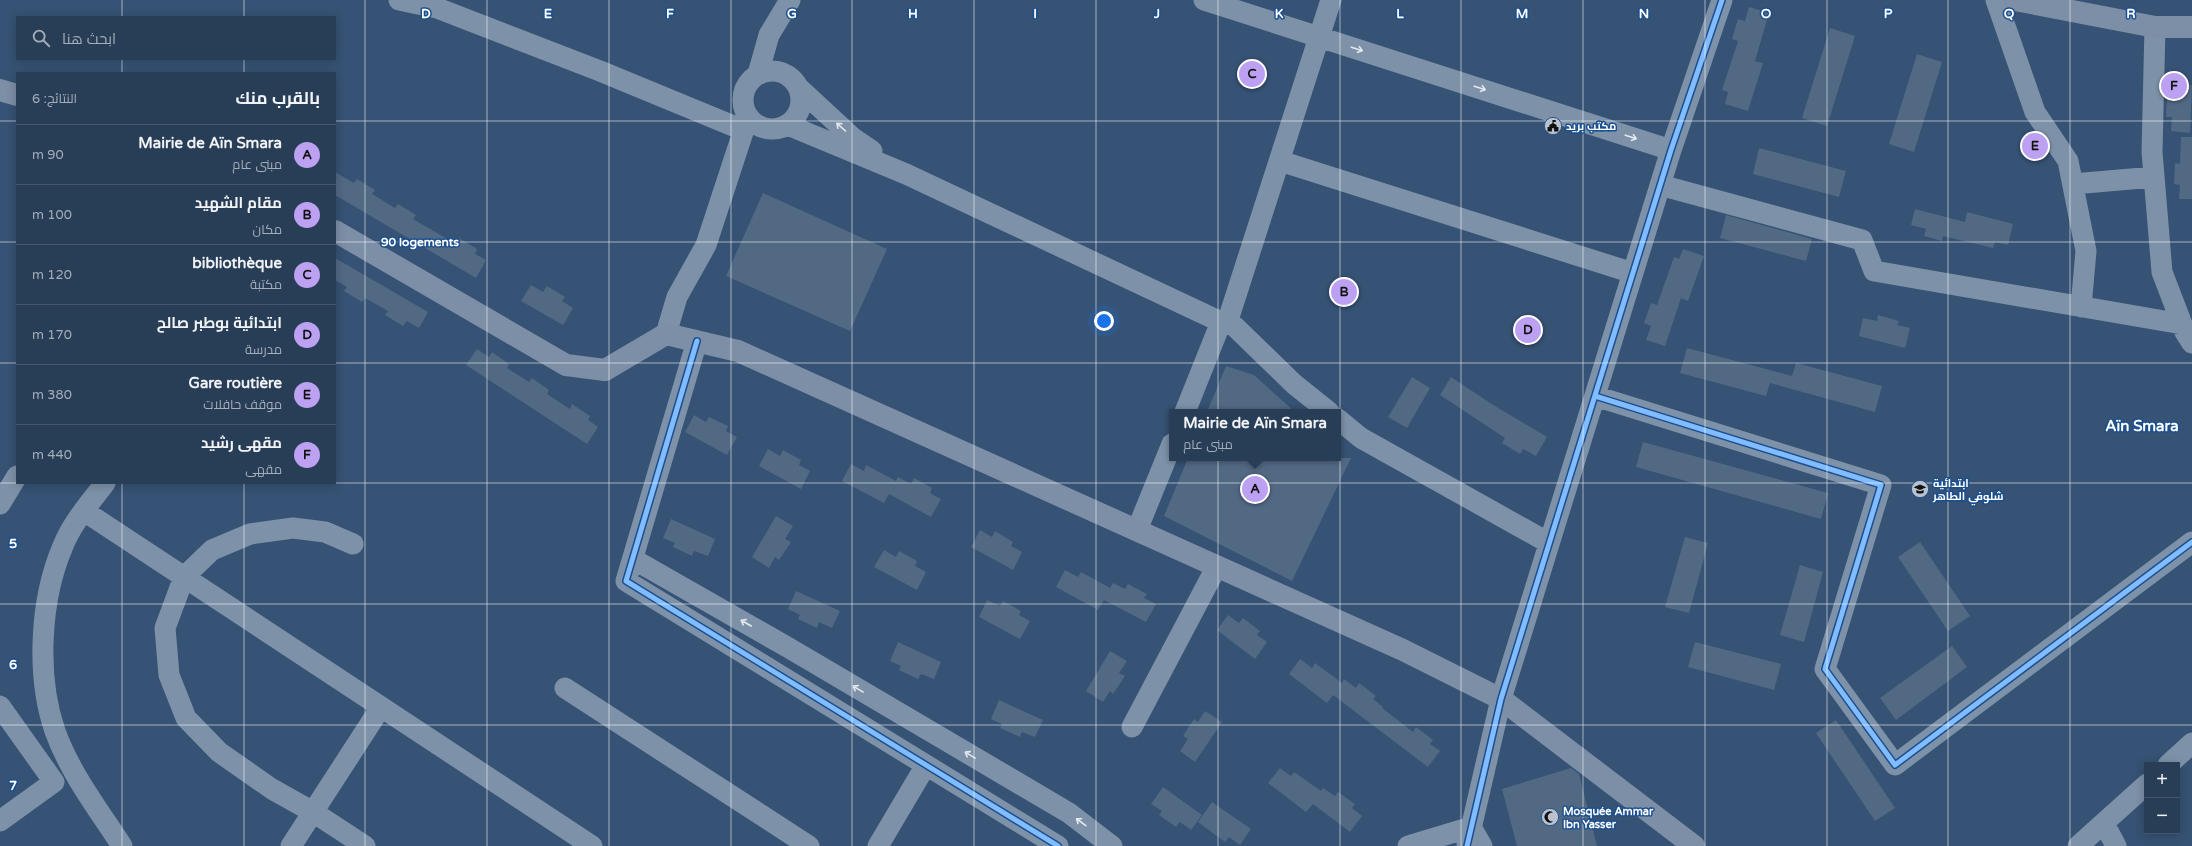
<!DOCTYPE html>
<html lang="ar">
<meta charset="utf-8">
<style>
:root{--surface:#283e57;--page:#30455d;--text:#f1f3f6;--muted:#a5aeba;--line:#44576d;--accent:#bca0f2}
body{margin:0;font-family:"Varela Round",Cairo,sans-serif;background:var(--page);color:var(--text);direction:rtl}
.controls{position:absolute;right:12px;bottom:12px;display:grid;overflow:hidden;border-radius:0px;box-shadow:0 2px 10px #0003}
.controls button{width:36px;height:36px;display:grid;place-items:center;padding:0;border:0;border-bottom:1px solid var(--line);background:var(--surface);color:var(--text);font:20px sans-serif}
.you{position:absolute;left:1104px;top:321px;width:14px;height:14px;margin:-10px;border:3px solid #fff;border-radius:50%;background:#1a73e8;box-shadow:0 0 0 6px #1a73e833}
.badge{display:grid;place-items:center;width:26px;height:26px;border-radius:50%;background:var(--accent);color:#111;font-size:13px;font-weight:700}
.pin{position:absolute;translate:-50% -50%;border:2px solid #fff;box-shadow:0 1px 4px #0006}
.popup{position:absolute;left:1169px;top:409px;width:172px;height:52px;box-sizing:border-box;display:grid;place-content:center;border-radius:0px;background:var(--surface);filter:drop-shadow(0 1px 3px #0005);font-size:13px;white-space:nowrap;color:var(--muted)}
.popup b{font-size:15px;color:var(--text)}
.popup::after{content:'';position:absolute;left:50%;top:100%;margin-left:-8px;border:8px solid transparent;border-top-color:var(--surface)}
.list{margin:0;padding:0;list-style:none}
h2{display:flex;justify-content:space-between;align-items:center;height:52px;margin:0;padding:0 16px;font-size:17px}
h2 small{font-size:13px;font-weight:400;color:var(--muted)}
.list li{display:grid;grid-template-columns:26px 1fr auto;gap:12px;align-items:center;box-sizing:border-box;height:60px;padding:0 16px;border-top:1px solid var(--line)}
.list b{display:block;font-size:15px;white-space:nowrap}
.list p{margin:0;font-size:13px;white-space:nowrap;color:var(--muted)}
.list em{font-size:13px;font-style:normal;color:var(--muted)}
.icon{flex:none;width:22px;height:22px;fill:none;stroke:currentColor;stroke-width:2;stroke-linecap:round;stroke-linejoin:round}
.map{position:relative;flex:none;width:2192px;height:846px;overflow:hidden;direction:ltr}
.search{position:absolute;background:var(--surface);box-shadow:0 2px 10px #0003;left:16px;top:16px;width:320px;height:44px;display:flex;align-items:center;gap:10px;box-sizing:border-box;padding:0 14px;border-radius:0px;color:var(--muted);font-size:15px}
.panel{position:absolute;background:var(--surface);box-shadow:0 2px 10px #0003;left:16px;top:72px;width:320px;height:412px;border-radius:0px;direction:rtl}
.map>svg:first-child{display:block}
.building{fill:#526984}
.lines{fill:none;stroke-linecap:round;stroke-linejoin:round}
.minor{stroke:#7d92a8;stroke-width:21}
.major{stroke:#7d8ea7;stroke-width:22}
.cycleway-casing{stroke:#1b4f8f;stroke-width:8}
.cycleway{stroke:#80bcff;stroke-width:5}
.oneway{stroke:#e5e9ee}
.grid{fill:none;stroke:#fff;stroke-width:1;stroke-opacity:0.55}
.labels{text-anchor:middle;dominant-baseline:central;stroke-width:3;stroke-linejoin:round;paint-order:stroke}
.poi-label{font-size:11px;font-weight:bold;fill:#fff;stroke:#1b4f8f;text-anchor:start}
.neighbourhood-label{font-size:12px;font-weight:bold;fill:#fff;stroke:#1b4f8f}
.district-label{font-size:15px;font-weight:bold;fill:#fff;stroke:#1b4f8f}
.grid-label{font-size:13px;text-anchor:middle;font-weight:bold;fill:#fff;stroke:#1b4f8f;stroke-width:3;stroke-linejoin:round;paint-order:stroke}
</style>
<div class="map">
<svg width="2192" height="846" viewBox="0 0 2192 846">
<rect width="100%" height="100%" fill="#365274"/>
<!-- building -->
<path class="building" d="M1749,7L1769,13L1755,61L1763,63L1748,111L1725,104L1728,92L1722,90L1738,41L1732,39L1738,19L1745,21Z
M1830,28L1855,36L1827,126L1802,118Z
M1917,54L1942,62L1914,152L1889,144Z
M2172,84L2192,85L2190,133L2171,131L2172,117H2166L2167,96H2172Z
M2181,137H2192V199H2179L2180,185L2174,184L2175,163L2180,164Z
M1759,148L1846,171L1839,197L1753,174Z
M335,172L354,183L357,179L375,190L372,194L395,208L398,204L416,215L413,219L456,244L459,238L477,249L475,254L486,260L476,278L335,195Z
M763,193L887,249L850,331L726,276Z
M1915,209L1965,222L1967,212L2013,224L2008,245L1995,242L1993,248L1943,236L1942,241L1924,236L1926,229L1911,225Z
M1726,215L1812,239L1806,261L1720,238Z
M1683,249L1704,256L1688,301L1681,298L1665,346L1646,340L1651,326L1644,323L1651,303L1657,305L1674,257L1679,259Z
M335,258L428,312L419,328L407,321L403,326L385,315L388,311L365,298L362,302L344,291L347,287L335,280Z
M531,285L543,292L547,286L565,297L562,301L573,308L563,325L521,301Z
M1878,315L1899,321L1897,325L1910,328L1905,348L1859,336L1863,318L1877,321Z
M1687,348L1792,376L1796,363L1882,386L1875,412L1770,383L1766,396L1680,373Z
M477,349L489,357L492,352L509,364L507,368L529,382L532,378L549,390L547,394L570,409L572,404L590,416L588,420L598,427L587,444L466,365Z
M1226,366L1254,375L1295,412H1207Z
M1412,377L1430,388L1407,428L1388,417Z
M1451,377L1490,403L1547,437L1536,456L1523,449L1520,454L1502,443L1505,438L1440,395Z
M694,415L706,422L709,417L728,426L726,431L737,437L727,455L685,432Z
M1643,442L1828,493L1821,519L1636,467Z
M768,449L780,456L783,450L801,460L799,465L810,471L801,489L759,466Z
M1188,458H1351L1292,581L1164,516Z
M851,464L864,471L866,465L896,481L898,477L911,484L914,478L932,488L930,493L941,499L931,517L889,494L884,503L842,481Z
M776,516L793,526L785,539L791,542L779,560L775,557L769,568L752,557Z
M671,519L715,539L708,556L694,551L692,556L673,547L675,543L663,538Z
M980,530L992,537L995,531L1013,542L1011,546L1022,552L1013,570L971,547Z
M1685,537L1708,543L1689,613L1665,607Z
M1920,542L1970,616L1948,631L1898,557Z
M884,550L896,557L899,551L917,561L915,566L926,572L917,590L874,567Z
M1800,565L1823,572L1804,642L1780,635Z
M1065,570L1078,577L1081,572L1110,588L1113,583L1125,589L1128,584L1147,594L1144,598L1156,604L1146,622L1104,600L1098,610L1056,587Z
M796,591L840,611L832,628L819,622L817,628L798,619L800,615L788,609Z
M987,600L1000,606L1003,601L1021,611L1019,615L1030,621L1020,639L979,617Z
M1228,615L1239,623L1243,618L1260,631L1257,635L1267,642L1255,659L1217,630Z
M898,642L941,662L934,679L921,674L918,679L899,670L901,666L890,661Z
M1695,642L1781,664L1774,690L1688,667Z
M1952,646L1967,667L1896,720L1880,698Z
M1110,651L1127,661L1119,673L1125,676L1113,694L1110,691L1103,702L1086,691Z
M1300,659L1312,668L1315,663L1342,683L1344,679L1356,688L1359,683L1376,696L1373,699L1383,707L1382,708L1413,732L1416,727L1433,740L1430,744L1440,751L1428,767L1333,695L1327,703L1289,674Z
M999,700L1043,720L1035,737L1022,732L1020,737L1000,728L1002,724L991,719Z
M1205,711L1222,722L1195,762L1180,751L1188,739L1183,736L1194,719L1198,722Z
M1836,720L1895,808L1875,821L1816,733Z
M1280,768L1291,776L1294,772L1321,791L1323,788L1335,796L1338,792L1355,804L1352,808L1362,816L1350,832L1313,804L1306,812L1268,783Z
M1571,768L1579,774L1597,846H1517L1502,789Z
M1163,787L1202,815L1191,830L1180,822L1176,827L1159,815L1162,811L1151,804Z
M1212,802L1251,829L1240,845L1229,837L1225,842L1198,822Z"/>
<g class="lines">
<!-- minor -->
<path class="minor" d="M399,0L437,8L600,71L743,130
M1204,0L1671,150
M1996,0L2035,112L2068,161L2086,251L2081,307
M2155,27L2152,152L2162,272L2185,332L2192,343
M743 100a29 29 0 1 1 58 0a29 29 0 1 1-58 0Z
M758,74L769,35L790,0
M800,89L853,138L872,151
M788,125L906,174L1221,322
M1280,161L1633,273
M2073,184L2154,177
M1660,185L1862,240L1874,271L2182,324
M1228,320L1294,384L1329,412
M666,334L677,297L706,245L748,117
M697,341L626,581L1058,846
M1595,396L1881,485L1825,669L1895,765L2192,542
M1185,412L1221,322L1228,320L1331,0
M1338,419L1361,438L1549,543
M105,483C90,503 72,523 63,546C40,599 36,676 55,731C70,773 98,809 122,846
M0,504L17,476
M84,511L592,846
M1137,530L1172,444
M353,544L325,532L293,528L250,534L212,550L184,577L165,628L169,675L186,718L219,752L272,789L313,812L365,846
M633,559L789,648L1069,813L1112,846
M565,688L809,846
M0,706L54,782L0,821
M1132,727L1217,566
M2168,765L2192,743
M2104,823L2116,846
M291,846L381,707
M878,846L926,765
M1408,846L1471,827L1482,846
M1467,846L1501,699L1671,150L1722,0
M2078,846L2147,784"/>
<!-- major -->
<path class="major" d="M2015,0L2155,27H2192
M0,90L17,95
M335,231L566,365L605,370L666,334L738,351L1403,650L1501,699L1694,846"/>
<defs>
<path id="cycleway" d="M697,341L626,581L1058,846
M1595,396L1881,485L1825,669L1895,765L2192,542
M1467,846L1501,699L1671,150L1722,0"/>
</defs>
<!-- cycleway casing -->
<use href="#cycleway" class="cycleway-casing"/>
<!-- cycleway -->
<use href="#cycleway" class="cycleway"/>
</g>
<!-- one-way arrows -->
<defs><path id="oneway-shaft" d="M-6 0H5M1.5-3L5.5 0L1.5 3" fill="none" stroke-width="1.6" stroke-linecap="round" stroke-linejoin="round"/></defs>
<g class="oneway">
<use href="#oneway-shaft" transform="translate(1357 49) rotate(18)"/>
<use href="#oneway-shaft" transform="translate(1480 88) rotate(18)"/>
<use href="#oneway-shaft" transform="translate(841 127) rotate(-138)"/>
<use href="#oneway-shaft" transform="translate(1631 137) rotate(18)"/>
<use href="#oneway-shaft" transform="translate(746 623) rotate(-150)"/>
<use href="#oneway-shaft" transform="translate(858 689) rotate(-149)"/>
<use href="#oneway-shaft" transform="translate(970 755) rotate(-149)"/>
<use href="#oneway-shaft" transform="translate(1081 822) rotate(-143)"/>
</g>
<!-- grid -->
<path class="grid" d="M122,0V17M244,0V17M365,0V846M487,0V846M609,0V846M731,0V846M852,0V846M974,0V846M1096,0V846M1218,0V846M1340,0V846M1461,0V846M1583,0V846M1705,0V846M1827,0V846M1948,0V846M2070,0V846M122,59V73M244,59V73M0,121H17M335,121H2192M0,242H17M335,242H2192M0,363H17M335,363H2192M0,483H2192M122,483V846M244,483V846M0,604H2192M0,725H2192"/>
<!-- icons -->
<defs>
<symbol id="civic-disc" viewBox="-11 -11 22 22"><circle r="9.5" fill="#b9c2ce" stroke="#1b4f8f"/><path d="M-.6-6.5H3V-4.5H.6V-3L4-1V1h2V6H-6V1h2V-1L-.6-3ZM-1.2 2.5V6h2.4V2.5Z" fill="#111"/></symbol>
<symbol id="school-disc" viewBox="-11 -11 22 22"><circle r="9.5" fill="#b9c2ce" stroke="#1b4f8f"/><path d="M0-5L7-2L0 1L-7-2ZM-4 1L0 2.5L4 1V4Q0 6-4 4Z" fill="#111"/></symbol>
<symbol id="mosque-disc" viewBox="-11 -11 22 22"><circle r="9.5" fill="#b9c2ce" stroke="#1b4f8f"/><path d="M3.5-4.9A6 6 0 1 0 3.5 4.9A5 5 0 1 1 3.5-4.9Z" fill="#111"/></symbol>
</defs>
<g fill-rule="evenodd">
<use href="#civic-disc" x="1543" y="116" width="20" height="20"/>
<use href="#school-disc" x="1910" y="479" width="20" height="20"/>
<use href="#mosque-disc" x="1540" y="807" width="20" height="20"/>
</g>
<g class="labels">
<!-- poi labels -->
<g class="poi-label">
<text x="1566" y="126">مكتب بريد</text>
<text x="1933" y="483">ابتدائية<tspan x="1933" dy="13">شلوفي الطاهر</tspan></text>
<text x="1563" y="811">Mosquée Ammar<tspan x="1563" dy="13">Ibn Yasser</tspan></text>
</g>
<!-- neighbourhood labels -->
<g class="neighbourhood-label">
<text x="420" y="242">90 logements</text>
</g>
<!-- district labels -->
<g class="district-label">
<text x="2142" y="426">Aïn Smara</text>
</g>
</g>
<g class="grid-label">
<text x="426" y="18">D</text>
<text x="548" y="18">E</text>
<text x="670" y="18">F</text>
<text x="792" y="18">G</text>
<text x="913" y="18">H</text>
<text x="1035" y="18">I</text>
<text x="1157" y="18">J</text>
<text x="1279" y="18">K</text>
<text x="1400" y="18">L</text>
<text x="1522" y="18">M</text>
<text x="1644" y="18">N</text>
<text x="1766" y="18">O</text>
<text x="1888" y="18">P</text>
<text x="2009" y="18">Q</text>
<text x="2131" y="18">R</text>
<text x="13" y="548">5</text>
<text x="13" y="669">6</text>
<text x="13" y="790">7</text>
</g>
</svg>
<div class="controls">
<button>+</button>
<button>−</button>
</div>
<div class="you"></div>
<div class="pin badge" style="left:1255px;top:489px">A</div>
<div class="popup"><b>Mairie de Aïn Smara</b>مبنى عام</div>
<div class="pin badge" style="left:1344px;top:292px">B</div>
<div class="pin badge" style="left:1252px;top:74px">C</div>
<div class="pin badge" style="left:1528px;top:330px">D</div>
<div class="pin badge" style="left:2035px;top:146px">E</div>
<div class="pin badge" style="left:2174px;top:86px">F</div>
<div class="search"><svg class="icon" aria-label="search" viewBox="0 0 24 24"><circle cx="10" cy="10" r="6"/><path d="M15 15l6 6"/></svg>ابحث هنا</div>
<section class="panel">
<h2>بالقرب منك<small>النتائج: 6</small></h2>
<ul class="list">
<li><span class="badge">A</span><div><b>Mairie de Aïn Smara</b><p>مبنى عام</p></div><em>90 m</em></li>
<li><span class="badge">B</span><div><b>مقام الشهيد</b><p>مكان</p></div><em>100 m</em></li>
<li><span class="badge">C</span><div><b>bibliothèque</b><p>مكتبة</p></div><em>120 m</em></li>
<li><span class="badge">D</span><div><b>ابتدائية بوطبر صالح</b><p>مدرسة</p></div><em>170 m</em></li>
<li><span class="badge">E</span><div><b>Gare routière</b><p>موقف حافلات</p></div><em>380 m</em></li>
<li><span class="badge">F</span><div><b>مقهى رشيد</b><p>مقهى</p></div><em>440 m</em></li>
</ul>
</section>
</div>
